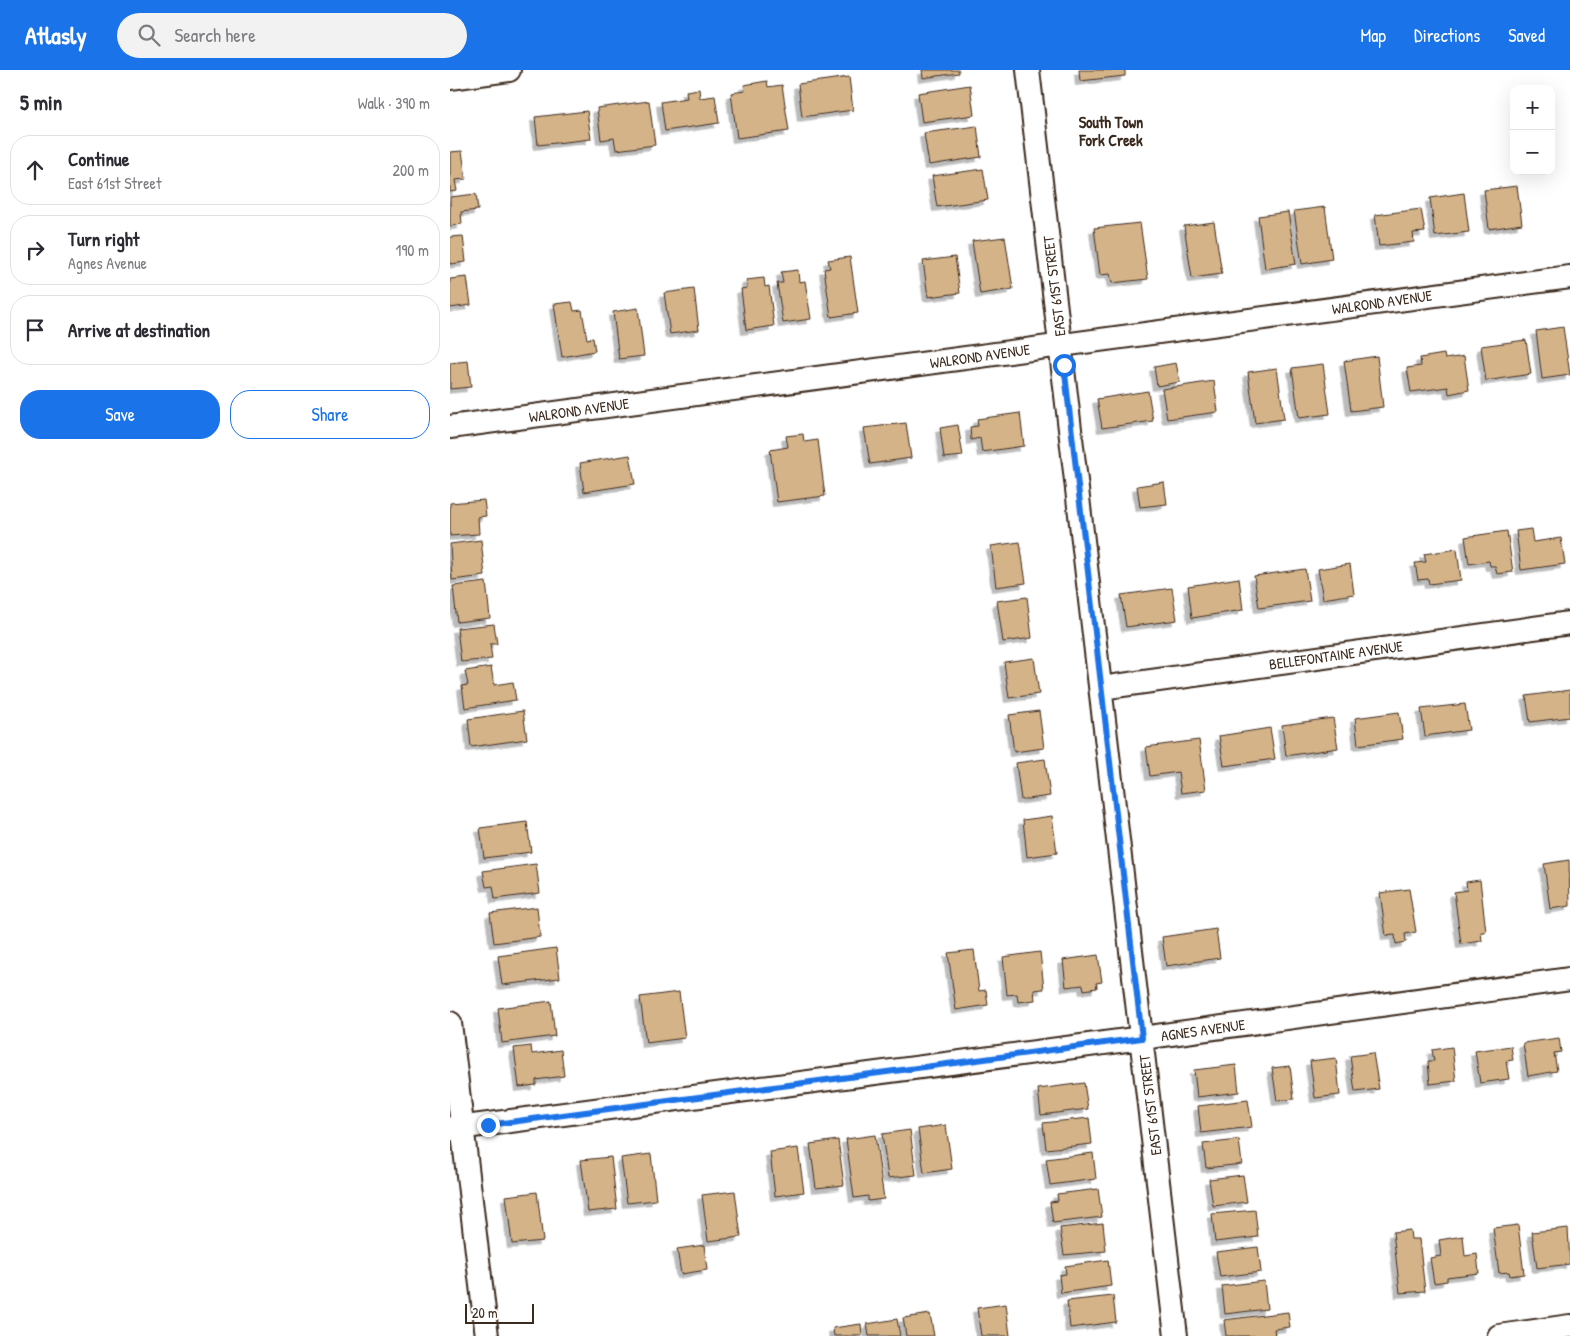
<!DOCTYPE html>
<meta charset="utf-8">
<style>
:root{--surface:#fff;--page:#f2f2f3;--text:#2b2b33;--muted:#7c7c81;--line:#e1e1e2;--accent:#1a73e8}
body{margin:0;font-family:"Patrick Hand",sans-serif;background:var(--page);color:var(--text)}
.controls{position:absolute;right:15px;top:15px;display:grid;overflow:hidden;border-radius:10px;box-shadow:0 5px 20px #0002}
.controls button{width:45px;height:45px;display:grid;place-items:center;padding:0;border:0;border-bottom:1px solid var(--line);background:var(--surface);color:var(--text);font:25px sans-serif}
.scale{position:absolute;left:15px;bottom:12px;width:69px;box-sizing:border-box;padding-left:5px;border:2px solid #3b2a1e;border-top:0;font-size:14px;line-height:18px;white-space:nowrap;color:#3b2a1e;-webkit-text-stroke:4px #fff;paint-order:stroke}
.stop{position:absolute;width:15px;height:15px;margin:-11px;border:4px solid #1a73e8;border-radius:50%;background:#fff}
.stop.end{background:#1a73e8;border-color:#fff;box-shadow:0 1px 5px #0008}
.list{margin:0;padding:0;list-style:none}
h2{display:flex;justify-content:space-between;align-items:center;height:65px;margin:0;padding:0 20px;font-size:21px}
h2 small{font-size:16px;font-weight:400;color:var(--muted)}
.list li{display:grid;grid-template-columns:32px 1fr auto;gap:15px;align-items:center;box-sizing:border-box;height:70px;margin:0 10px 10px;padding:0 10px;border:1px solid var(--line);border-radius:20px}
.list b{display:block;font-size:19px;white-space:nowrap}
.list p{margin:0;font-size:16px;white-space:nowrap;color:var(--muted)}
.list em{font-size:16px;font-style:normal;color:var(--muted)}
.actions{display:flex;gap:10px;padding:15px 20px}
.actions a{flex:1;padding:11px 0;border:1px solid var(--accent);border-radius:20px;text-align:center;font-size:18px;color:var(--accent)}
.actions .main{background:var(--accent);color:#fff}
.icon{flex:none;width:28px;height:28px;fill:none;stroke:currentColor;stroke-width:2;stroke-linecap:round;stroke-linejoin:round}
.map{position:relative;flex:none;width:1120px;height:1266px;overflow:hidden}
header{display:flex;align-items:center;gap:30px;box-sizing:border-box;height:70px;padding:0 25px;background:var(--accent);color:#fff}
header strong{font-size:24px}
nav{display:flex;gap:28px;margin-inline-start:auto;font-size:18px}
.search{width:350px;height:45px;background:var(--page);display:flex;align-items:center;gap:12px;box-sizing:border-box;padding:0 18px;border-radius:28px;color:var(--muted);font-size:19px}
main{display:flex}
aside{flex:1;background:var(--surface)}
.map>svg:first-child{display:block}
.building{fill:#d5b388;stroke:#3b2a1e;filter:url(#shadow)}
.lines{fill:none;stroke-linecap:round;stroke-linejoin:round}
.street-casing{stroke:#3b2a1e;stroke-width:26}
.street{stroke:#fff;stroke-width:22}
.route{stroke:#1a73e8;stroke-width:6}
.labels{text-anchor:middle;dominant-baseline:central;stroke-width:4.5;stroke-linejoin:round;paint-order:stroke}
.street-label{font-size:15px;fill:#3b2a1e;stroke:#fff}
.neighbourhood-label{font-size:16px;font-weight:bold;fill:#3b2a1e;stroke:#fff}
</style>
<header>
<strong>Atlasly</strong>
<div class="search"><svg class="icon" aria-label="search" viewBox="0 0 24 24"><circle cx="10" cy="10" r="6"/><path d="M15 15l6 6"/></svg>Search here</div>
<nav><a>Map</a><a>Directions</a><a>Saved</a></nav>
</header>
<main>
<aside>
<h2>5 min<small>Walk · 390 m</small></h2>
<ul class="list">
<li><svg class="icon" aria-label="ahead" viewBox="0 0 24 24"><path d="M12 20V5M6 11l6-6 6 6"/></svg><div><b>Continue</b><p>East 61st Street</p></div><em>200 m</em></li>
<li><svg class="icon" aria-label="right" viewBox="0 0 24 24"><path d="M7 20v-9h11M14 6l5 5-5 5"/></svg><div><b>Turn right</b><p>Agnes Avenue</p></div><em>190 m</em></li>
<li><svg class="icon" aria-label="arrive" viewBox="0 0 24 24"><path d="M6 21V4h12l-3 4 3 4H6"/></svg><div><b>Arrive at destination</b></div></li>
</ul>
<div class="actions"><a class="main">Save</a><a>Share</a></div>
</aside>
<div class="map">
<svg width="1120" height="1266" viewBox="0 0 1120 1266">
<defs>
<filter id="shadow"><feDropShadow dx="-4.5" dy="4.5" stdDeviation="0" flood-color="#0004"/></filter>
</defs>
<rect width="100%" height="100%" fill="#fff"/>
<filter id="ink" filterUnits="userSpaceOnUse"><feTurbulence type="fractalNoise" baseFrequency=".02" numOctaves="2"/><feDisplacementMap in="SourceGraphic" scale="10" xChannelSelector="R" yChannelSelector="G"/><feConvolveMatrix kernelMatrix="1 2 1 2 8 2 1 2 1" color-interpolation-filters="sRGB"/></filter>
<g filter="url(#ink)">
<!-- building -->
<path class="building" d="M472,0H509V3L473,8Z
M629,0H675V6L630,11Z
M399,7L403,40L352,47L348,14Z
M317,11L318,17L332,15L339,61L287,68L281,23L295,21L294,15Z
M520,15L524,45L472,52L468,23Z
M249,19L250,28L265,26L269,53L215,61L211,32L237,28L236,21Z
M199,31L205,75L166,80L164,68L151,70L147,38Z
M137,41L141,69L88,75L85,47Z
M527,56L531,87L479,95L474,63Z
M12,81L16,109L5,110L7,121L0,122V82Z
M533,99L538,130L487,137L482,106Z
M1067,116L1072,154L1039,159L1034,120Z
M1014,123L1019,162L985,166L980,128Z
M26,124L28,140L11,142L12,154L0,156V127Z
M875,137L882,189L852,194L844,141Z
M971,139L975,162L963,163L964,172L929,176L925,145Z
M838,142L846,194L815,199L808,146Z
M764,152L772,204L742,208L734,156Z
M690,153L698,209L662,213L660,204L650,205L644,158Z
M13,166L16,192L0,194V167Z
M555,167L563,219L530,224L522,171Z
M400,187L408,243L381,247L374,199L380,198L378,190Z
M505,187L510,223L478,227L473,191Z
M348,200L349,212L355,211L361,249L333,253L327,213H333L331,202Z
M17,207L21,235L0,238V209Z
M314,208L315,217L319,216L324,256L296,260L291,219L297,218L296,210Z
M244,219L249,260L220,264L214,223Z
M122,232L124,241L132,240L137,269L143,268L145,281L112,287L104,234Z
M188,238L194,286L169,289L163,242Z
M1113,257L1120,305L1092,309L1086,261Z
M1076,270L1081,304L1036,311L1031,276Z
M994,284L995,289L1014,286L1019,320L999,324L998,317L961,322L957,298L971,296L970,288Z
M927,286L933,337L901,341L894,291Z
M18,291L21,317L0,319V293Z
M726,293L730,312L707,316L704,297Z
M873,294L880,344L849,348L842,298Z
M827,298L834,349L805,353L798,302Z
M764,311L768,342L717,349L712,319Z
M698,321L703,351L652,358L647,329Z
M570,343L574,376L532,382L530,368L521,370L520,357L528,356L527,349Z
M456,353L461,388L420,394L414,358Z
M508,355L513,386L494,388L490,358Z
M353,364L354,372L368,370L375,426L327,432L320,380L338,377L336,366Z
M180,385L185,414L134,422L130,393Z
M714,412L717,434L690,437L687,416Z
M34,430L36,446L28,447L29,464L0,466V433Z
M1081,459L1083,472L1111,468L1115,494L1071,500L1066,461Z
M1057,461L1063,502L1047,504L1045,496H1040L1039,491L1019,494L1015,467Z
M31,470L35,506L2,510L0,474Z
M570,472L576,513L546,517L541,476Z
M1007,479L1011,510L979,514L978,509L968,510L965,493L976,492L974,484Z
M900,494L904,524L873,529L868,499Z
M855,499L860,531L809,538L804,506Z
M789,508L793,540L742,548L738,516Z
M36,512L40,548L7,552L3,516Z
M722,518L727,550L676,557L671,525Z
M577,527L582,568L553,572L547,531Z
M44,554L47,574H40L42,589L11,592L7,558Z
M584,588L589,624L559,628L554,592Z
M41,597L44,615L63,612L66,630L15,638L12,616L18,615L15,601Z
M1120,620V647L1080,652L1076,626Z
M1015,634L1019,660L975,666L971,639Z
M73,641L77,669L21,677L18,649Z
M589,641L594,678L564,682L559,645Z
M949,642L953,669L908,675L905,648Z
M883,648L888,678L836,686L832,655Z
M820,658L825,689L774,696L769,666Z
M749,670L756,720L731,723L728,702L700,706L696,677Z
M595,689L600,726L571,730L566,693Z
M602,746L607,783L577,787L573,750Z
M77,752L81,782L34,788L30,758Z
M1119,790L1120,836L1100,839L1094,794Z
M86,794L90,823L45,829L43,816L36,817L33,801Z
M1030,810L1036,862H1031L1032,871L1011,874L1004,822L1017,820L1016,812Z
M959,819L966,862L955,864L956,872L946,874L945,865L936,866L930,823Z
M87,837L90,867L44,873L40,843Z
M766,859L770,888L716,896L712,867Z
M106,878L110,908L52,915L48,886Z
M524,880L529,921L536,920L538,935L506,940L498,883Z
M590,882L594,919L584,920L585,930L568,932L567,924L557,925L553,887Z
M648,885L652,912L646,913L647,918L634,920L633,915L616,917L613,890Z
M229,922L235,968L196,973L190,927Z
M101,931L105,966L52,973L48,938Z
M1109,968L1111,982L1104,983L1107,1001L1078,1006L1073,973Z
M81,976L82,984L111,980L114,1006L86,1010V1015L69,1017L64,978Z
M1061,976L1063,990L1056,991L1059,1009L1030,1013L1025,981Z
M1002,977L1006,1011L980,1014L978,991H984L982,980Z
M923,983L929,1019L905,1022L900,986Z
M886,988L890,1025L865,1028L860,991Z
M786,995L789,1022L747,1027L744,1000Z
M840,996L844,1029L827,1031L822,998Z
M634,1013L638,1039L591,1045L588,1019Z
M798,1030L802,1057L751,1063L748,1036Z
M639,1048L642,1074L596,1079L593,1053Z
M496,1055L502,1099L474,1103L468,1059Z
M460,1060L466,1105L438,1108L432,1064Z
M425,1065L434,1129L418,1131V1126L404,1128L396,1069Z
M388,1070L394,1115L366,1118L360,1074Z
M789,1070L792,1094L756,1098L753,1074Z
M348,1078L354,1122L325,1126L320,1082Z
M643,1083L646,1109L600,1115L596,1089Z
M201,1084L206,1130L177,1133L171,1088Z
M161,1087L167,1139L138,1142L131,1090Z
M793,1105L797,1132L763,1136L759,1109Z
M648,1119L652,1147L603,1153L600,1132L608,1131L607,1124Z
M285,1121L291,1167L258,1171L252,1125Z
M87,1122L93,1171L62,1174L56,1126Z
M805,1140L808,1167L765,1172L762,1144Z
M653,1153L656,1181L614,1185L610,1158Z
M1068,1155L1074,1204L1060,1206L1059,1202L1049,1203L1043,1158Z
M1118,1158L1120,1194L1087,1198L1082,1162Z
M960,1160L961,1169H969L975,1221L950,1223L943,1162Z
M1013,1166L1015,1186L1027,1184L1029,1203L997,1207V1211L984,1213L980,1188L991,1186L989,1170Z
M254,1175L257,1200L231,1204L227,1179Z
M808,1177L811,1202L770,1207L766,1182Z
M658,1190L661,1216L611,1223L609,1205L616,1204L615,1196Z
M814,1211L817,1239L775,1244L772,1216Z
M663,1226L666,1252L620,1258L617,1231Z
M556,1234L560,1266H531L527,1238Z
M838,1242L840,1257L824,1259L825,1266H776L774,1250Z
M480,1244L484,1266H456L453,1248Z
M447,1249L450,1266H419L417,1254Z
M411,1254L412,1266H384L383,1258Z"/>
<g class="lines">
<defs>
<path id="street" d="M578,0L726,1266
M0,8L59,0
M0,357L1120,207
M651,618L1120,553
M0,953L37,1266
M0,1059L692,968L1120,909
M1049,1266L1120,1256"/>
</defs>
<!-- street casing -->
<use href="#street" class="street-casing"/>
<!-- street -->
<use href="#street" class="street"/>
</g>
</g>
<g class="lines" filter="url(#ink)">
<!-- route -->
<path class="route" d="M38,1055L692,968L614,295"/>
</g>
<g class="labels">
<!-- street labels -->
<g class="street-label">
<text transform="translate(604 216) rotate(-97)">EAST 61ST STREET</text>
<text transform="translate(932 232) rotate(-8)">WALROND AVENUE</text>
<text transform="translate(530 286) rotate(-8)">WALROND AVENUE</text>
<text transform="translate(129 340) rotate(-8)">WALROND AVENUE</text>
<text transform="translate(886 585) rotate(-8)">BELLEFONTAINE AVENUE</text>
<text transform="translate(753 960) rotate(-8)">AGNES AVENUE</text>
<text transform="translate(700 1035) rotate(-97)">EAST 61ST STREET</text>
</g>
<!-- neighbourhood labels -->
<g class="neighbourhood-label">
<text x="661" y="52">South Town<tspan x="661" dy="18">Fork Creek</tspan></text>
</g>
</g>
</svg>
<div class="controls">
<button>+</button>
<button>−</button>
</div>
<div class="scale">20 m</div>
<div class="stop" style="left:614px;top:295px"></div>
<div class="stop end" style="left:38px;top:1055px"></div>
</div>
</main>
